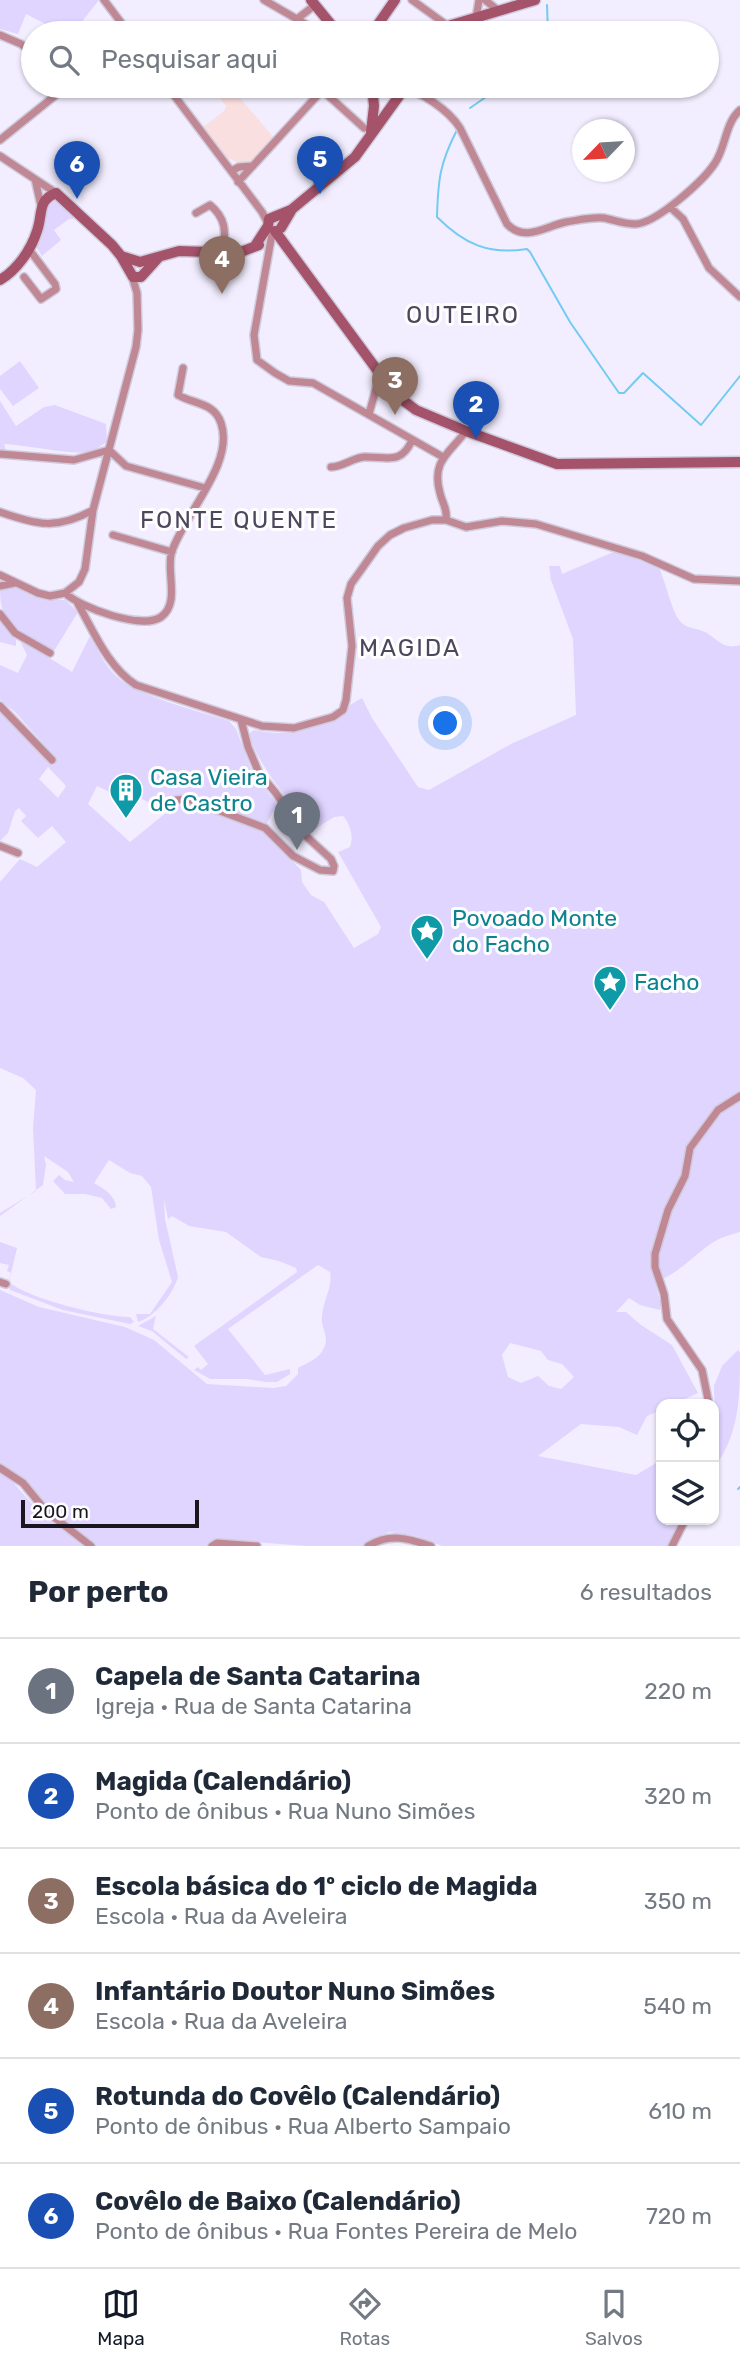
<!DOCTYPE html>
<html lang="pt">
<meta charset="utf-8">
<style>
:root{--surface:#fff;--page:#f2f2f3;--text:#1f2937;--muted:#747a83;--line:#e0e1e3;--accent:#111827}
body{margin:0;font-family:Rubik,sans-serif;background:var(--page);color:var(--text)}
.controls{position:absolute;right:21px;bottom:21px;display:grid;overflow:hidden;border-radius:14px;box-shadow:0 2px 5px #0004}
.controls button{width:63px;height:63px;display:grid;place-items:center;padding:0;border:0;border-bottom:2px solid var(--line);background:var(--surface);color:var(--text);font:35px sans-serif}
.compass{position:absolute;left:572px;top:119px;width:63px;height:63px;border-radius:50%;background:var(--surface);box-shadow:0 2px 5px #0004;rotate:245deg}
.scale{position:absolute;left:21px;bottom:18px;width:178px;box-sizing:border-box;padding-left:7px;border:4px solid #191620;border-top:0;font-size:19px;line-height:24px;white-space:nowrap;color:#191620;-webkit-text-stroke:5px #fefefe;paint-order:stroke}
.you{position:absolute;left:446px;top:724px;width:24px;height:24px;margin:-18px;border:5px solid #fff;border-radius:50%;background:#1a73e8;box-shadow:0 0 0 10px #1a73e833}
.badge{display:grid;place-items:center;width:46px;height:46px;border-radius:50%;background:var(--accent);color:#fff;font-size:23px;font-weight:700}
.pin{position:absolute;translate:-50% -58px;filter:drop-shadow(0 2px 4px #0008)}
.pin::after{content:'';position:absolute;top:37px;width:24px;height:21px;background:inherit;clip-path:polygon(0 0,100% 0,50% 100%)}
.list{margin:0;padding:0;list-style:none}
h2{display:flex;justify-content:space-between;align-items:center;height:91px;margin:0;padding:0 28px;font-size:30px}
h2 small{font-size:23px;font-weight:400;color:var(--muted)}
.list li{display:grid;grid-template-columns:46px 1fr auto;gap:21px;align-items:center;box-sizing:border-box;height:105px;padding:0 28px;border-top:2px solid var(--line)}
.list b{display:block;font-size:26px;white-space:nowrap}
.list p{margin:0;font-size:23px;white-space:nowrap;color:var(--muted)}
.list em{font-size:23px;font-style:normal;color:var(--muted)}
.icon{flex:none;width:38px;height:38px;fill:none;stroke:currentColor;stroke-width:2;stroke-linecap:round;stroke-linejoin:round}
.map{position:relative;flex:none;width:740px;height:1546px;overflow:hidden}
.search{position:absolute;background:var(--surface);box-shadow:0 2px 5px #0004;left:21px;right:21px;top:21px;height:77px;display:flex;align-items:center;gap:18px;box-sizing:border-box;padding:0 24px;border-radius:38px;color:var(--muted);font-size:26px}
.sheet{height:721px;background:var(--surface)}
nav{display:flex;justify-content:space-around;align-items:center;box-sizing:border-box;height:98px;border-top:2px solid var(--line);background:var(--surface);font-size:19px;color:var(--muted)}
nav a{display:grid;justify-items:center;gap:4px}
nav .on{color:var(--accent)}
.map>svg:first-child{display:block}
.industrial{fill:#fadfe0}
.green{fill:#e0d5ff;fill-rule:evenodd}
.lines{fill:none;stroke-linecap:round;stroke-linejoin:round}
.stream{stroke:#73cbf1;stroke-width:2}
.street-casing{stroke:#cfcbdb;stroke-width:10}
.secondary-casing{stroke:#cfcbdb;stroke-width:13}
.street{stroke:#c08795;stroke-width:7}
.secondary{stroke:#a4536a;stroke-width:10}
.labels{text-anchor:middle;dominant-baseline:central;stroke-width:6;stroke-linejoin:round;paint-order:stroke}
.culture-label{font-size:23px;fill:#0d838f;stroke:#fefefe;text-anchor:start}
.neighbourhood-label{font-size:24px;letter-spacing:2px;fill:#4d475e;stroke:#fefefe}
</style>
<div class="map">
<svg width="740" height="1546" viewBox="0 0 740 1546">
<rect width="100%" height="100%" fill="#f2eeff"/>
<!-- industrial -->
<path class="industrial" d="M195,86H230L274,138L253,161L246,164L238,163L231,159L227,160L203,127L224,111L226,106L211,87L202,94Z"/>
<!-- green -->
<path class="green" d="M0,0H99L73,33H63L26,14L18,34L0,29Z
M53,198L75,215L73,219H69L54,230L61,240L42,256L35,245L45,205Z
M20,361L39,388L13,406L0,389V376Z
M0,401L16,426L44,407L55,405L106,424L107,441C102,446 95,450 88,452C73,455 24,445 4,444L6,451L0,450Z
M616,551L659,568C666,582 672,615 682,623C688,629 699,628 707,633C719,641 724,650 740,645V1232C733,1234 725,1236 719,1239C697,1250 682,1273 655,1282L661,1305L660,1310L640,1305L629,1298L616,1312H626L641,1325L672,1345L698,1393L674,1404H661V1410L647,1416L637,1435L619,1427L581,1424L538,1456L636,1475L661,1460V1520H682L674,1532L669,1546H442L415,1536L389,1532L365,1546H306L228,1540L206,1546H95L47,1509L17,1475L0,1463V1290L39,1307L125,1327L154,1340L207,1384L273,1388L286,1386L298,1374V1368C307,1363 320,1358 324,1348C330,1336 320,1328 322,1316C323,1301 333,1286 330,1272L318,1265L228,1329L265,1375L290,1369V1374L277,1382H266L247,1379H210L194,1370L198,1367L201,1370L208,1364L194,1346L297,1272L296,1268L279,1261L261,1257L226,1232L189,1226L172,1216L168,1219L164,1199L165,1219L178,1277C173,1294 155,1317 138,1322L136,1314H150L172,1282L159,1240L151,1187L142,1176L130,1173L109,1160L94,1183C104,1189 115,1195 116,1207L111,1209L102,1198L85,1194H65L53,1181L59,1175L65,1180L74,1182L68,1172L44,1156L46,1165L43,1185L0,1216V1213L36,1191L33,1128L36,1090L23,1078L0,1068V882L20,859L37,867L66,842L52,826L38,838L21,821L26,816L19,808L15,811L8,833L0,841V711L35,745L48,762L53,763L57,759L15,712L0,700V665L18,673L27,655L19,639L72,672L90,636C98,650 105,666 117,677C140,697 199,711 229,721L236,729L252,771L277,804L263,831L301,870L302,882L311,895L324,902L354,948L378,934L381,927L338,852L350,847C354,836 350,824 343,816L334,817L315,829C289,801 264,774 250,738V733L254,730C288,738 317,729 347,713L350,705L362,698L372,718L418,787L429,790L511,744L576,715L573,639L551,580L549,566H560L562,574ZM48,767L66,786L58,798L39,779ZM97,786L133,803L136,795L155,807L178,797L167,812L130,842L88,804ZM510,1343L541,1351L548,1360L562,1364L574,1377L561,1389L549,1386L538,1376L521,1383L508,1377L502,1355Z
M11,587L20,588L42,599L65,600L78,612L54,651C22,635 0,629 0,590Z
M0,618L16,640V646L0,642Z
M0,1242L17,1248L9,1282C29,1299 103,1317 130,1317L134,1322L130,1324L63,1310L10,1290L8,1282L11,1273L7,1271L9,1265L0,1263Z
M156,1316L153,1329L189,1357L186,1359L152,1331L138,1326Z
M738,1350L740,1353C740,1394 740,1432 716,1465L714,1386L722,1366Z
M0,1472L10,1479L34,1506L83,1546H0Z"/>
<g class="lines">
<!-- stream -->
<path class="stream" d="M547,5L548,33
M470,108L502,86
M457,130C440,163 438,179 437,217C464,244 488,255 527,249L530,252L570,322L619,393H624L643,373L701,425L740,376
M738,1489L740,1487"/>
<defs>
<path id="street" d="M104,0L129,33
M264,0L321,33
M412,0L448,26
M485,0L499,11
M476,18L479,0
M297,19L315,5
M0,35L21,44L33,53
M167,86L262,212L268,223
M400,86C422,93 448,109 460,128L507,224C525,243 546,226 566,222C579,220 591,217 604,218C614,220 625,224 635,224C656,224 704,180 715,163C726,147 725,123 740,110
M322,90L364,128
M0,140L67,86
M0,156L56,193
M231,171L239,167L253,166
M35,179L41,206
M238,182L326,86
M670,207L683,219L709,268L740,297
M196,213L210,205C227,219 225,232 224,252
M272,234L254,335L257,360L275,373L289,381L313,383L443,457
M24,277L41,299L56,289L55,284L28,248
M369,414L380,374
M0,454L74,460L109,450L126,466L205,488
M331,467C343,467 352,458 364,457C386,456 401,466 412,440
M0,512C37,525 57,530 93,510
M446,520L466,527L502,521L536,524L642,556L694,579L740,581
M113,535L172,552
M0,575L38,593L50,596L65,593L79,582L85,569L93,510L136,347L138,330L137,293L132,276
M0,586L15,583
M65,593C81,608 142,630 161,617C181,603 165,570 172,551C185,513 235,463 221,423C214,402 193,404 178,395L183,368
M78,604C94,632 108,667 136,685L262,726L294,728L333,717L343,710L346,700L352,646L347,598L351,584L378,546L390,535L404,528L432,520H446C448,509 442,503 440,493C431,461 449,454 466,431
M0,614L15,633L50,653
M0,706L52,760
M168,806L176,800L188,799L265,828L293,856L320,870L333,871L334,866L331,859L307,837L275,792L259,773L248,747L241,720
M0,846L18,853
M0,1282L6,1284
M709,1404L702,1370L667,1319L664,1294L655,1267V1254L668,1210L685,1176L690,1148L718,1110L740,1096
M0,1468L23,1483L46,1511L91,1546
M212,1546L217,1543L257,1546
M368,1546C390,1533 407,1538 431,1546
M672,1546L685,1520"/>
<path id="secondary" d="M311,0L338,33
M372,33L395,0
M434,33L448,26L535,0
M371,132L374,106L372,86
M281,228L291,211
M275,231L380,374L400,398L416,410L466,431L557,464L740,462
M255,246L268,226L269,219L291,210L355,157L399,96L400,86
M121,256L140,262L179,251L238,253L259,245
M0,280C17,270 31,250 37,231C43,215 37,200 56,193L112,245L121,256L133,277H141L159,257"/>
</defs>
<!-- street casing -->
<use href="#street" class="street-casing"/>
<!-- secondary casing -->
<use href="#secondary" class="secondary-casing"/>
<!-- street -->
<use href="#street" class="street"/>
<!-- secondary -->
<use href="#secondary" class="secondary"/>
</g>
<!-- icons -->
<defs>
<symbol id="building-pin" viewBox="-11 -11 22 30"><path d="M0 17L-7.5 6A9.5 9.5 0 1 1 7.5 6Z" fill="#0f9aa8" stroke="#fefefe"/><path d="M-4-6H4V6H1V3H-1V6H-4ZM-2.5-4.3h1.7v1.8h-1.7ZM.8-4.3h1.7v1.8H.8ZM-2.5-1h1.7V.8h-1.7ZM.8-1h1.7V.8H.8Z" fill="#fff"/></symbol>
<symbol id="sight-pin" viewBox="-11 -11 22 30"><path d="M0 17L-7.5 6A9.5 9.5 0 1 1 7.5 6Z" fill="#0f9aa8" stroke="#fefefe"/><path d="M0-6L1.8-2.2L6-1.7L2.9 1.2L3.7 5.4L0 3.3L-3.7 5.4L-2.9 1.2L-6-1.7L-1.8-2.2Z" fill="#fff"/></symbol>
</defs>
<g fill-rule="evenodd">
<use href="#building-pin" x="107" y="771" width="38" height="52"/>
<use href="#sight-pin" x="408" y="912" width="38" height="52"/>
<use href="#sight-pin" x="591" y="963" width="38" height="52"/>
</g>
<g class="labels">
<!-- culture labels -->
<g class="culture-label">
<text x="150" y="777">Casa Vieira<tspan x="150" dy="26">de Castro</tspan></text>
<text x="452" y="918">Povoado Monte<tspan x="452" dy="26">do Facho</tspan></text>
<text x="634" y="982">Facho</text>
</g>
<!-- neighbourhood labels -->
<g class="neighbourhood-label">
<text x="463" y="315">OUTEIRO</text>
<text x="239" y="520">FONTE QUENTE</text>
<text x="410" y="648">MAGIDA</text>
</g>
</g>
</svg>
<div class="controls">
<button><svg class="icon" aria-label="locate" viewBox="0 0 24 24"><circle cx="12" cy="12" r="6"/><path d="M12 2v4M12 18v4M2 12h4M18 12h4"/></svg></button>
<button><svg class="icon" aria-label="layers" viewBox="0 0 24 24"><path d="M12 4l9 5-9 5-9-5zM3 14l9 5 9-5"/></svg></button>
</div>
<svg class="compass" viewBox="-18 -18 36 36"><path d="M0-13l5 13h-10z" fill="#e53935"/><path d="M0 13l5-13h-10z" fill="#747a83"/></svg>
<div class="scale">200 m</div>
<div class="you"></div>
<div class="pin badge" style="left:297px;top:850px;background:#6b7280">1</div>
<div class="pin badge" style="left:476px;top:439px;background:#1a4fb4">2</div>
<div class="pin badge" style="left:395px;top:415px;background:#8d6e63">3</div>
<div class="pin badge" style="left:222px;top:294px;background:#8d6e63">4</div>
<div class="pin badge" style="left:320px;top:194px;background:#1a4fb4">5</div>
<div class="pin badge" style="left:77px;top:199px;background:#1a4fb4">6</div>
<div class="search"><svg class="icon" aria-label="search" viewBox="0 0 24 24"><circle cx="10" cy="10" r="6"/><path d="M15 15l6 6"/></svg>Pesquisar aqui</div>
</div>
<section class="sheet">
<h2>Por perto<small>6 resultados</small></h2>
<ul class="list">
<li><span class="badge" style="background:#6b7280">1</span><div><b>Capela de Santa Catarina</b><p>Igreja · Rua de Santa Catarina</p></div><em>220 m</em></li>
<li><span class="badge" style="background:#1a4fb4">2</span><div><b>Magida (Calendário)</b><p>Ponto de ônibus · Rua Nuno Simões</p></div><em>320 m</em></li>
<li><span class="badge" style="background:#8d6e63">3</span><div><b>Escola básica do 1º ciclo de Magida</b><p>Escola · Rua da Aveleira</p></div><em>350 m</em></li>
<li><span class="badge" style="background:#8d6e63">4</span><div><b>Infantário Doutor Nuno Simões</b><p>Escola · Rua da Aveleira</p></div><em>540 m</em></li>
<li><span class="badge" style="background:#1a4fb4">5</span><div><b>Rotunda do Covêlo (Calendário)</b><p>Ponto de ônibus · Rua Alberto Sampaio</p></div><em>610 m</em></li>
<li><span class="badge" style="background:#1a4fb4">6</span><div><b>Covêlo de Baixo (Calendário)</b><p>Ponto de ônibus · Rua Fontes Pereira de Melo</p></div><em>720 m</em></li>
</ul>
</section>
<nav>
<a class="on"><svg class="icon" aria-label="map" viewBox="0 0 24 24"><path d="M3 6l6-2 6 2 6-2v14l-6 2-6-2-6 2zM9 4v14M15 6v14"/></svg>Mapa</a>
<a><svg class="icon" aria-label="directions" viewBox="0 0 24 24"><path d="M12 3l9 9-9 9-9-9zM9 14v-3h6M13 9l2 2-2 2"/></svg>Rotas</a>
<a><svg class="icon" aria-label="saved" viewBox="0 0 24 24"><path d="M7 4h10v16l-5-4-5 4z"/></svg>Salvos</a>
</nav>
